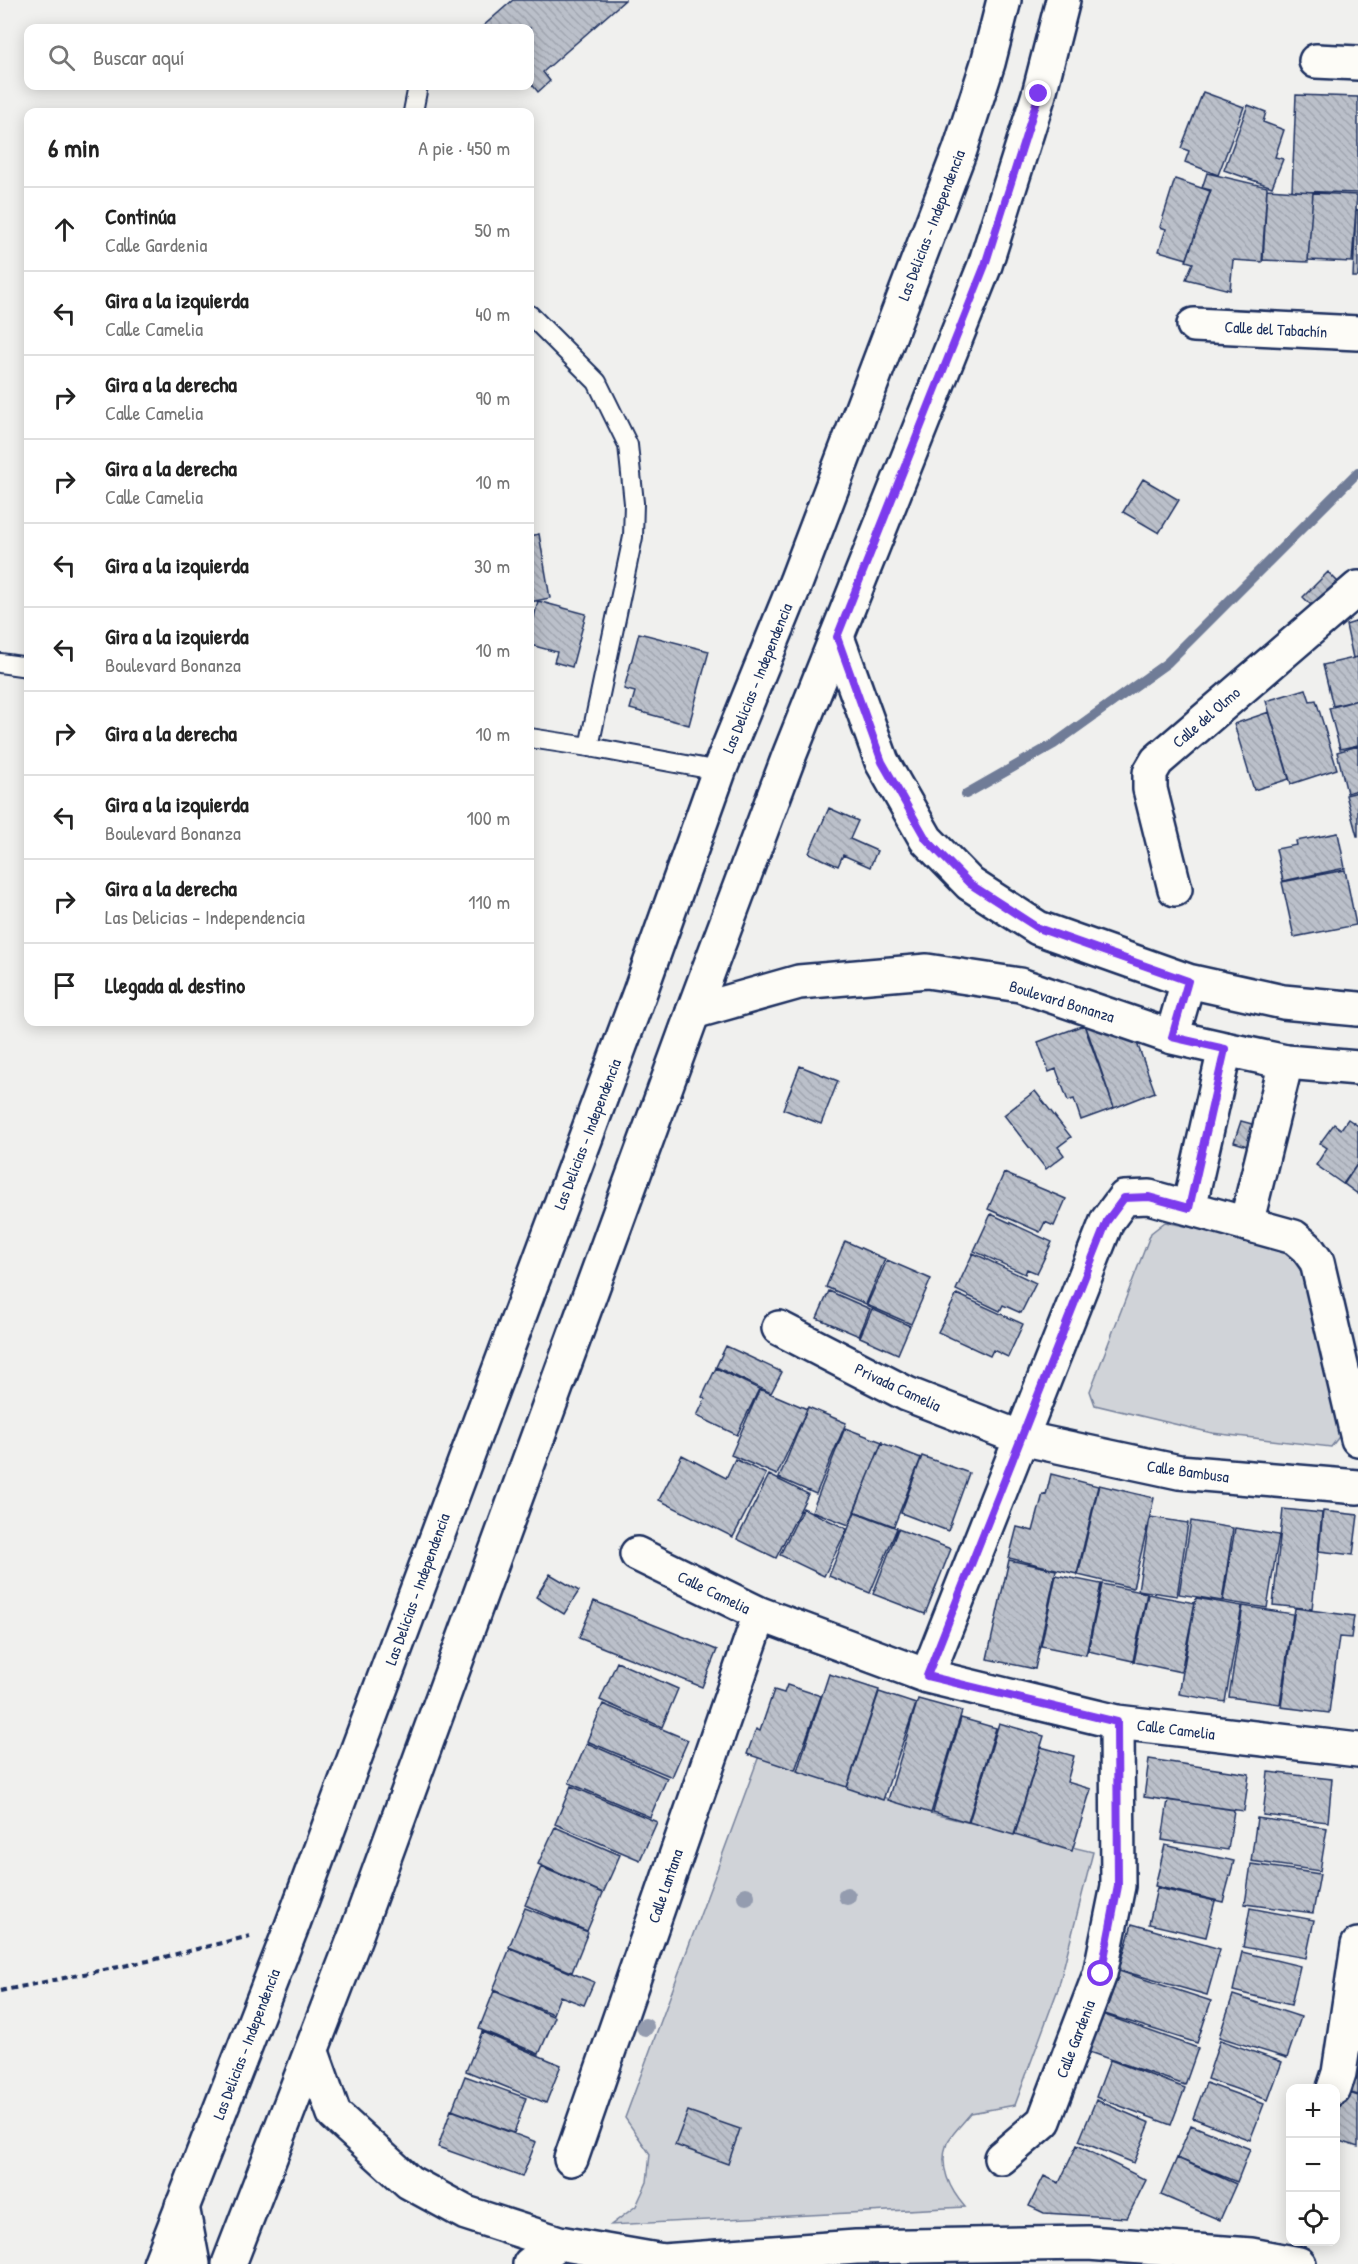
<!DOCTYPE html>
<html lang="es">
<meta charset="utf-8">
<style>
:root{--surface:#fff;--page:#f2f2f2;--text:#222;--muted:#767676;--line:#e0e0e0}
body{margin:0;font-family:"Patrick Hand",sans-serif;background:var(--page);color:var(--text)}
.controls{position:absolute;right:18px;bottom:18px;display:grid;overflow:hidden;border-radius:12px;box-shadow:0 3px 15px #0003}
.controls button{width:54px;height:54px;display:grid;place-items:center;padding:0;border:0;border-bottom:2px solid var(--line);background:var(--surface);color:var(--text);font:30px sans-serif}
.stop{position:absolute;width:18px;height:18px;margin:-14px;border:4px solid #7c3aed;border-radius:50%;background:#fff}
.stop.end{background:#7c3aed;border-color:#fff;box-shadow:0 2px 6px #0008}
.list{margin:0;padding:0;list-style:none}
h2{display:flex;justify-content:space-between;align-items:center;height:78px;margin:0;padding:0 24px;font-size:26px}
h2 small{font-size:20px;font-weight:400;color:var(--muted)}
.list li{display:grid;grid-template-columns:39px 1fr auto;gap:18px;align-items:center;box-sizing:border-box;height:84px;padding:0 24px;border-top:2px solid var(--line)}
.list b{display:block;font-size:22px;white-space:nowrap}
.list p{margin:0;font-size:20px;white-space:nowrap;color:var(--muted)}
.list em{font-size:20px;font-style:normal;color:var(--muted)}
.icon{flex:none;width:33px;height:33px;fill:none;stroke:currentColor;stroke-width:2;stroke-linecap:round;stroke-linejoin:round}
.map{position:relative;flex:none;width:1358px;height:2264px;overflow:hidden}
.search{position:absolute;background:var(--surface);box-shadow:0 3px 15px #0003;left:24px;top:24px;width:510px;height:66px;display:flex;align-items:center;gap:15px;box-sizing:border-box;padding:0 21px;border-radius:12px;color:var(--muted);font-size:22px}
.panel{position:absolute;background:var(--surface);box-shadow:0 3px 15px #0003;left:24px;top:108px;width:510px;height:918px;border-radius:12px}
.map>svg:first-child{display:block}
.park{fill:#d0d3d8;stroke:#76819b;stroke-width:1.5}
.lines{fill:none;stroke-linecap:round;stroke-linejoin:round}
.stream{stroke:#6f7b97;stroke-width:10}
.building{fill:url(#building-back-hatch);stroke:#1b2f5e;stroke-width:1.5}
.service-casing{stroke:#1b2f5e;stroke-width:22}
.minor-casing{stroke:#1b2f5e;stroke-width:38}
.tertiary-casing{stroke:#1b2f5e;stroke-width:38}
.secondary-casing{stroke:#1b2f5e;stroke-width:38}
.path{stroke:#1b2f5e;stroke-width:4;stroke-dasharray:6 4.5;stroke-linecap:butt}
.service{stroke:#fdfcf7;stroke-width:18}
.minor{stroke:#fdfcf7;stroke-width:33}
.tertiary{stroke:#fdfcf7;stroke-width:33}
.secondary{stroke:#fdfcf7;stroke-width:33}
.tree{fill:#949caf}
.route{stroke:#7c3aed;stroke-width:8}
.labels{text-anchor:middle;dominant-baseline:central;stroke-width:5;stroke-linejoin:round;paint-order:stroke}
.street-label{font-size:16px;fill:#1b2f5e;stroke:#fdfcf7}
</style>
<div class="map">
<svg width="1358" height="2264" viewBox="0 0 1358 2264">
<defs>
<pattern id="building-back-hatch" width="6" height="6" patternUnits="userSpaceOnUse" patternTransform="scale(1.5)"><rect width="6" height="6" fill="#bbc0ca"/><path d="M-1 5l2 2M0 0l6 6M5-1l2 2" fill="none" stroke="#a0a5b0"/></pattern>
</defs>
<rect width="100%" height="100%" fill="#f0f0ee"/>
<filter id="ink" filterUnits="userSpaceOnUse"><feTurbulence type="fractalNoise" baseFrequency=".0167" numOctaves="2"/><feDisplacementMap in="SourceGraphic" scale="12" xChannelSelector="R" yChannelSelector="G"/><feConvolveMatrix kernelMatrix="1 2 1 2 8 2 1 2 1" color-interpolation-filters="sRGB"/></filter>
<g filter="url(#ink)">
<!-- park -->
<path class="park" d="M1165,1222L1286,1247L1306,1265L1345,1429L1331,1447L1212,1433L1095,1405L1090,1391L1151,1233Z
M759,1756L937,1815L1093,1852L1058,1989L1015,2105L971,2113C964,2122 952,2133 947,2143C938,2166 950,2190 965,2207L611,2225L636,2206L647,2182L650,2154L625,2118Z"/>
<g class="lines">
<!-- stream -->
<path class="stream" d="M966,794L1054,744L1167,663L1358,472"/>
</g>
<!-- building -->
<path class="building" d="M513,0H625L543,72L550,81L538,92L530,82V28H481Z
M1203,92L1244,107L1218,175L1185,162L1189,151L1181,148Z
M1296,95L1358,97V193L1292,191Z
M1248,105L1266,112L1263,122L1284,130L1275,157L1283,159L1272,187L1224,170Z
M1207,173L1267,187L1262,262L1233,260L1230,290L1186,279L1193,263L1186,261L1211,190L1202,188Z
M1175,179L1210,191L1187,259L1159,251L1166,229L1160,227Z
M1267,189L1313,192L1308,262L1263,260Z
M1313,193L1357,195L1352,262L1308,260Z
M1356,209L1358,210V277H1353Z
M1143,479L1179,500L1159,533L1123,512Z
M539,534L550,598L530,602V536Z
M1328,572L1345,589L1320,614L1303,597Z
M538,601L586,614L572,667L554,662L557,652L530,645V634Z
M1358,621V657L1353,658L1346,625Z
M639,633L709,651L689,725L630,709L635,692L624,689Z
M1358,657V700L1333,706L1323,665Z
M1306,689L1310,701L1316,700L1337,769L1291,784L1266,701Z
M1358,700V745L1340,749L1329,708Z
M1269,712L1289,779L1254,790L1234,724Z
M1358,746V790L1347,793L1337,752Z
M1358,792V836H1357L1346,795Z
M829,808L858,821L850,839L877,851L870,867L843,855L838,866L809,853Z
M1338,833L1345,868L1283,881L1276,849L1297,845L1296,841Z
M1345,870L1356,925L1294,937L1282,882Z
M1085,1024L1137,1043L1155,1092L1114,1108Z
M1084,1025L1114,1108L1081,1120L1074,1099L1068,1101L1056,1069L1049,1072L1038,1042Z
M800,1066L838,1081L821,1124L783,1109Z
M1035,1091L1071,1137L1058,1147L1064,1155L1046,1169L1004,1115Z
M1348,1119L1358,1126V1163L1343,1184L1316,1165L1327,1148L1320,1143L1334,1124L1341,1129Z
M1241,1121L1263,1127L1257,1149L1234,1142Z
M1358,1163V1194L1344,1184Z
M1004,1173L1066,1199L1054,1226L1045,1222L1040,1232L988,1209Z
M991,1214L1052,1242L1037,1273L1027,1269L1025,1274L974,1251Z
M845,1241L885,1259L866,1304L826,1287Z
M973,1253L1036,1283L1021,1313L1003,1305L1000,1311L956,1290Z
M887,1260L931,1279L911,1324L867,1305Z
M829,1291L870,1309L859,1336L817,1318Z
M957,1294L1023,1324L1008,1357L993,1350L990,1356L938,1332Z
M872,1309L910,1326L898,1354L860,1337Z
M726,1346L782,1372L771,1393L716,1367Z
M716,1368L759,1389L737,1435L697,1416L705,1399L702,1397Z
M760,1389L807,1409L777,1475L731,1455Z
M808,1407L846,1423L816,1494L779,1478Z
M845,1428L882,1442L849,1525L812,1511Z
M882,1443L921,1458L894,1526L854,1511Z
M682,1455L726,1478L735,1459L766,1474L733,1537L659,1500Z
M922,1456L969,1473L948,1531L901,1513Z
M1051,1474L1098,1486L1077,1574L1009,1558L1017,1527L1033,1531L1043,1494L1046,1495Z
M769,1475L808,1494L776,1558L737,1539Z
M1099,1485L1154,1498L1133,1588L1078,1575Z
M803,1508L847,1529L824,1576L780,1555Z
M1283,1509L1322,1513L1312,1609L1273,1605Z
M1323,1511L1358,1515L1353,1555L1319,1551Z
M855,1512L897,1528L870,1593L829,1576Z
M1150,1517L1188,1523L1177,1596L1138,1590Z
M1191,1521L1233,1528L1222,1601L1179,1594Z
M1235,1528L1279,1535L1267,1608L1223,1601Z
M898,1529L951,1549L925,1614L873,1594Z
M1009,1560L1056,1570L1035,1669L987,1659Z
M550,1574L579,1591L564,1614L536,1597Z
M1056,1575L1101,1584L1086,1655L1041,1646Z
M1102,1584L1147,1593L1133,1661L1088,1651Z
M1148,1594L1195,1603L1181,1672L1134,1662Z
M1196,1598L1242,1606L1225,1702L1179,1694Z
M594,1601L717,1650L702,1687L579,1638Z
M1243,1606L1293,1614L1280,1704L1229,1697Z
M1295,1608L1354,1616L1351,1638L1339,1637L1329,1713L1281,1707Z
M617,1662L678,1689L662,1727L600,1700Z
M829,1674L879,1690L847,1787L797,1771Z
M787,1685L821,1696L795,1770L747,1754L756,1729L760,1731L774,1690L784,1693Z
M879,1692L916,1704L883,1800L847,1788Z
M918,1699L962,1711L931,1813L888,1800Z
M603,1704L688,1740L672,1777L587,1741Z
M961,1718L996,1728L968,1822L933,1812Z
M999,1723L1044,1736L1014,1835L969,1822Z
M587,1743L667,1778L650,1817L569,1783Z
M1041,1747L1074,1756L1067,1782L1091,1789L1072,1851L1015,1834Z
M1149,1759L1249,1774L1244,1811L1144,1797Z
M1268,1772L1332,1779L1328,1822L1263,1815Z
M571,1786L657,1822L640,1860L555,1824Z
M1168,1800L1234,1810L1228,1850L1162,1840Z
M1257,1818L1327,1828L1320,1871L1251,1861Z
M555,1827L620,1855L603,1893L538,1864Z
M1165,1845L1234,1861L1223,1902L1155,1886Z
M1251,1864L1320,1874L1313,1913L1245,1904Z
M541,1867L603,1893L587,1931L525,1905Z
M1157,1888L1215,1901L1206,1937L1149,1924Z
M525,1908L588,1932L572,1972L509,1947Z
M1250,1908L1314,1920L1306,1958L1243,1947Z
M1132,1924L1220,1949L1207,1995L1119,1970Z
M510,1948L594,1982L584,2005L560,1996L553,2014L493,1990Z
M1242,1952L1300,1966L1291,2005L1233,1991Z
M1119,1971L1211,2001L1197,2043L1105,2014Z
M494,1991L555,2017L539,2054L479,2029Z
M1233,1995L1301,2017L1287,2058L1219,2037Z
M1099,2013L1198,2048L1185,2085L1086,2051Z
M482,2032L561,2065L546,2103L466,2071Z
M1220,2040L1282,2062L1268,2100L1207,2079Z
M1110,2060L1185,2088L1171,2125L1096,2097Z
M1346,2064L1358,2068V2095L1338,2089Z
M465,2076L526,2098L514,2133L452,2110Z
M1206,2083L1264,2104L1250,2140L1193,2118Z
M1344,2091L1358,2096V2147L1336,2140V2118Z
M1096,2100L1150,2123L1134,2163L1079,2141Z
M451,2110L536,2142L522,2177L438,2147Z
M688,2111L740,2129L728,2164L675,2145Z
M1191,2125L1250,2149L1237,2182L1177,2158Z
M1077,2145L1146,2180L1127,2218L1044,2213L1029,2206L1044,2176L1059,2183Z
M1177,2158L1236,2184L1220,2220L1161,2195Z"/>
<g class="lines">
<defs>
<path id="service" d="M413,112L418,86
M530,315L597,382L628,445L634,503L633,537L589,747
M0,663L28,667
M530,738L589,747L719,771"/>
<path id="minor" d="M1316,61L1358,63
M1194,325L1358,333
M1175,889L1150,789V773L1157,761L1358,588
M1189,1208L1225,1049
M1246,1224L1286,1062
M779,1328L907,1394L1021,1438L1179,1472L1358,1487
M637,1554L760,1614L927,1676L1117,1722L1358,1750
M927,1676L1107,1221L1124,1198L1149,1197L1294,1237L1307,1248L1317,1262L1358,1439
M1334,2088L1339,2073L1358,1945
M1001,2158L1044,2121L1100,1974L1118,1886L1117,1722
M571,2159L760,1614"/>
<path id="tertiary" d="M837,637L882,762L926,839L970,884L1038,928L1188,981L1283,1002L1358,1009
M693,1012L799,982L927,971L1020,985L1172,1037L1225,1049L1286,1062L1358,1068
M1172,1037L1188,981
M312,2052L334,2114L409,2182L466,2213L559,2243L663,2261L856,2247L1088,2243L1251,2255L1299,2264
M182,2206L193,2264
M530,2264L559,2243"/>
<path id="secondary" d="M160,2264L292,1926L640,992L719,771L796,582L960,150L988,63L1004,0
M229,2264L357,1932L693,1012L789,756L985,265L1039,94L1063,0"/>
</defs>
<!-- service casing -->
<use href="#service" class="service-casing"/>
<!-- minor casing -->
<use href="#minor" class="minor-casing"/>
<!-- tertiary casing -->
<use href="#tertiary" class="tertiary-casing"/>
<!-- secondary casing -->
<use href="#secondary" class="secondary-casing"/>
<!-- path -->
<path class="path" d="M0,1991L148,1961L250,1936"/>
<!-- service -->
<use href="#service" class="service"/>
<!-- minor -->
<use href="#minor" class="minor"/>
<!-- tertiary -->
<use href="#tertiary" class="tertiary"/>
<!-- secondary -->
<use href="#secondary" class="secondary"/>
</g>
<!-- trees -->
<g class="tree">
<circle cx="746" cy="1896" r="9"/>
<circle cx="847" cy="1896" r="9"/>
<circle cx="645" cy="2027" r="9"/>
</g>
</g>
<g class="lines" filter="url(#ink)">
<!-- route -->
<path class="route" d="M1039,94L985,265L837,637L882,762L926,839L970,884L1038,928L1188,981L1172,1037L1225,1049L1189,1208L1149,1197L1124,1198L1107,1221L927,1676L1117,1722L1118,1886L1101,1974"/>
</g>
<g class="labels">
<!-- street labels -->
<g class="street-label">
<text transform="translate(931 225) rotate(-69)">Las Delicias - Independencia</text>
<text transform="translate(1276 329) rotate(3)">Calle del Tabachín</text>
<text transform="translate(757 678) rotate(-68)">Las Delicias - Independencia</text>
<text transform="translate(1206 717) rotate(-41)">Calle del Olmo</text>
<text transform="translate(1062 1001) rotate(17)">Boulevard Bonanza</text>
<text transform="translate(587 1134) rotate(-69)">Las Delicias - Independencia</text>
<text transform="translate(898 1387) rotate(25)">Privada Camelia</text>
<text transform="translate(1188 1471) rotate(8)">Calle Bambusa</text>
<text transform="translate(417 1589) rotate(-70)">Las Delicias - Independencia</text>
<text transform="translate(714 1592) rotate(26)">Calle Camelia</text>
<text transform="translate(1176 1729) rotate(7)">Calle Camelia</text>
<text transform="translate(665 1886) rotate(-71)">Calle Lantana</text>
<text transform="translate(1075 2039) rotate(-69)">Calle Gardenia</text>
<text transform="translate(246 2044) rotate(-69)">Las Delicias - Independencia</text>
</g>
</g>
</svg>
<div class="controls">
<button>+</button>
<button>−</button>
<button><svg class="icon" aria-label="locate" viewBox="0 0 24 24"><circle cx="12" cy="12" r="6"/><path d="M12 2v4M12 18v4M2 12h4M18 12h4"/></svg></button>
</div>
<div class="stop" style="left:1101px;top:1974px"></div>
<div class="stop end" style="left:1039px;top:94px"></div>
<div class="search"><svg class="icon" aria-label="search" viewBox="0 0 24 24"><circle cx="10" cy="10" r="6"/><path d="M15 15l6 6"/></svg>Buscar aquí</div>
<section class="panel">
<h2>6 min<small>A pie · 450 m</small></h2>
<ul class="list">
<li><svg class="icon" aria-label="ahead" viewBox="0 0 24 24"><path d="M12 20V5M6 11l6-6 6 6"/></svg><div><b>Continúa</b><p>Calle Gardenia</p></div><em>50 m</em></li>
<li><svg class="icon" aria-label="left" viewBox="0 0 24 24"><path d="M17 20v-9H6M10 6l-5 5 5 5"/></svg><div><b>Gira a la izquierda</b><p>Calle Camelia</p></div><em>40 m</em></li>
<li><svg class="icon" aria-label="right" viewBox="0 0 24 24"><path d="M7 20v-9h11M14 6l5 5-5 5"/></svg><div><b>Gira a la derecha</b><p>Calle Camelia</p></div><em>90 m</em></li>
<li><svg class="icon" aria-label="right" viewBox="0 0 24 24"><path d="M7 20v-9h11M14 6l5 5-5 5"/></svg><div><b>Gira a la derecha</b><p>Calle Camelia</p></div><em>10 m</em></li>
<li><svg class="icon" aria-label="left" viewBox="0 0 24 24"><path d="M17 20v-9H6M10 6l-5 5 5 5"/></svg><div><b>Gira a la izquierda</b></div><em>30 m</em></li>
<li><svg class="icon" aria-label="left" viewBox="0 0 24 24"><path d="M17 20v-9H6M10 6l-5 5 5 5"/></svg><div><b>Gira a la izquierda</b><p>Boulevard Bonanza</p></div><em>10 m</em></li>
<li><svg class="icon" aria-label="right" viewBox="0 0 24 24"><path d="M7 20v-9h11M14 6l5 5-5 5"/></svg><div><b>Gira a la derecha</b></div><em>10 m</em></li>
<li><svg class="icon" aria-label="left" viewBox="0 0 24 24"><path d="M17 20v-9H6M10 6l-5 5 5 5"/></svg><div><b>Gira a la izquierda</b><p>Boulevard Bonanza</p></div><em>100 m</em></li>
<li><svg class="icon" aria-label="right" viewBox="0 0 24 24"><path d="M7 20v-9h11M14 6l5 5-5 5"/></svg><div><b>Gira a la derecha</b><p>Las Delicias - Independencia</p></div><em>110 m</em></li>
<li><svg class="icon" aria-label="arrive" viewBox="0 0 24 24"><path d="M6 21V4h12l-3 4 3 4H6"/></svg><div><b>Llegada al destino</b></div></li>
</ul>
</section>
</div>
